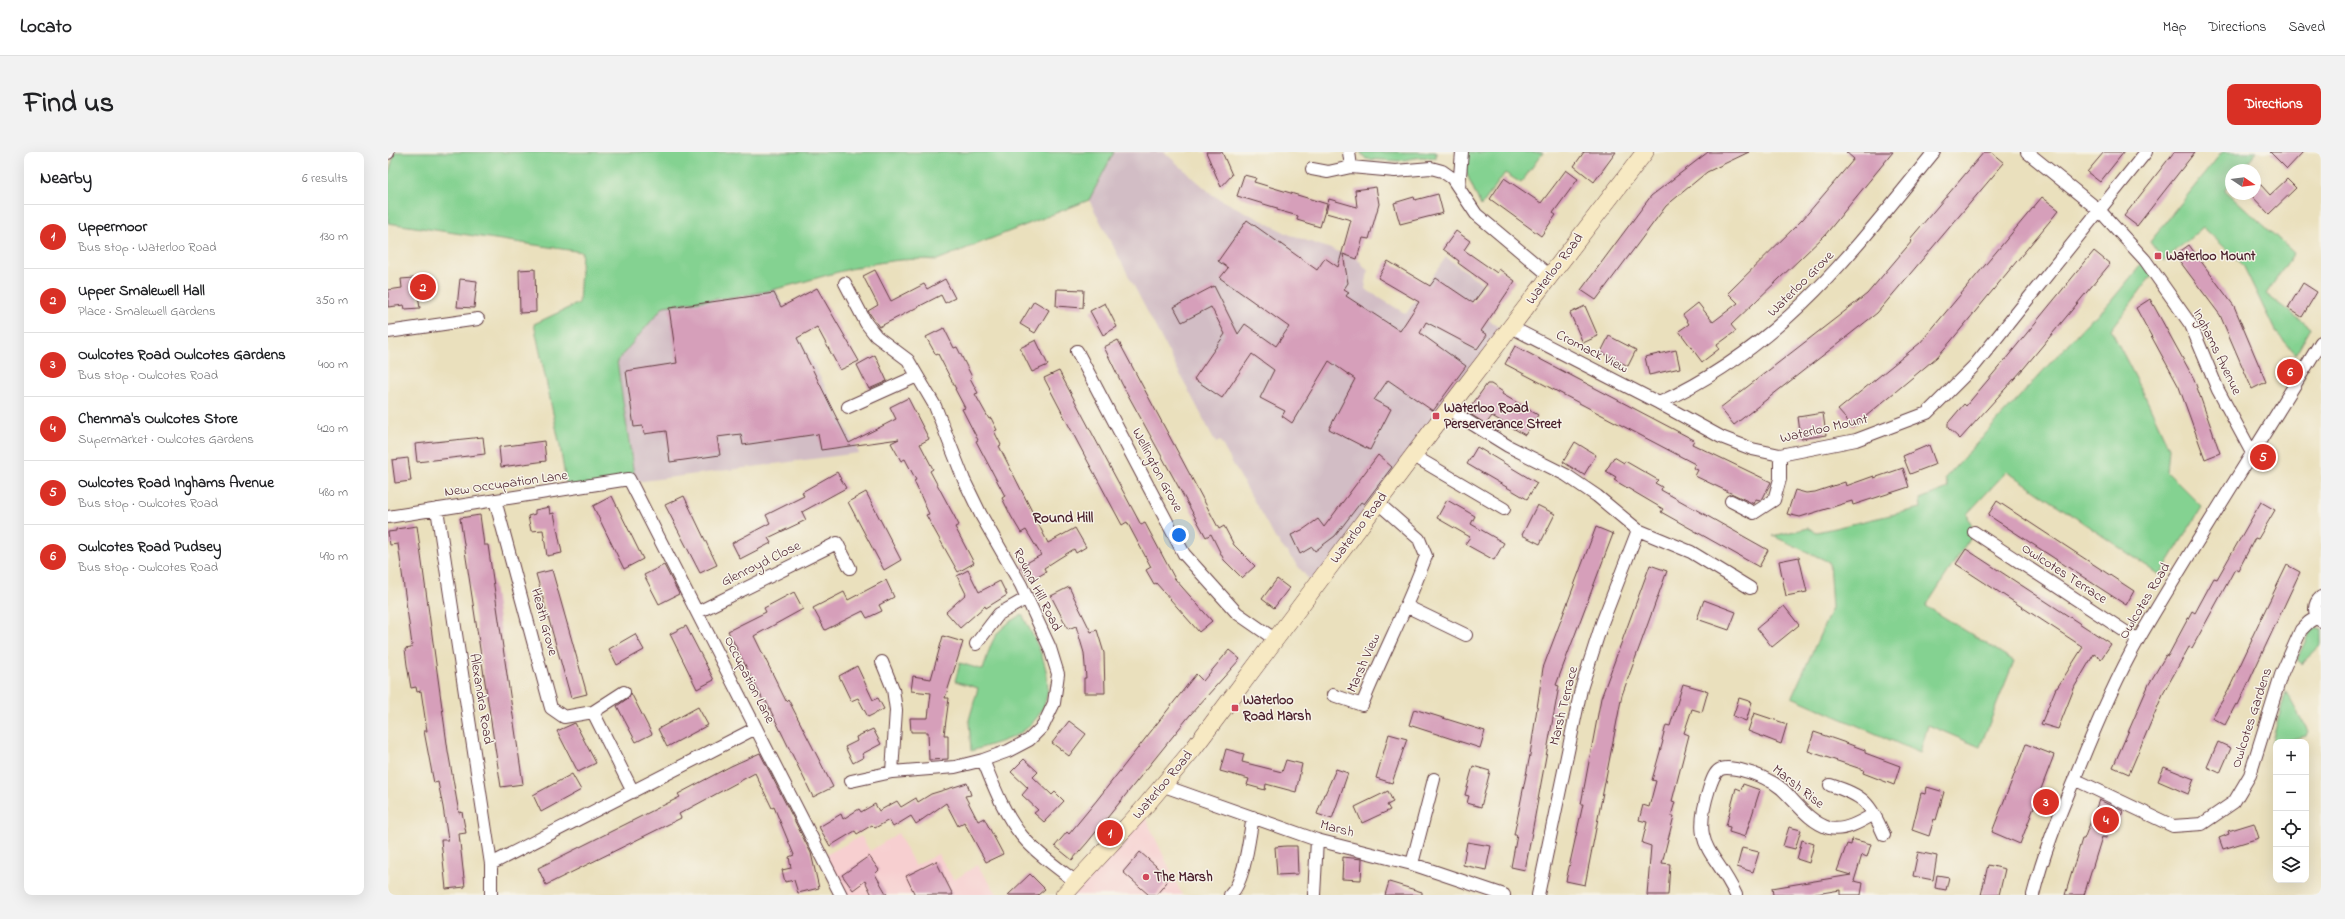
<!DOCTYPE html>
<meta charset="utf-8">
<style>
:root{--surface:#fff;--page:#f2f2f2;--text:#202124;--muted:#757577;--line:#e0e0e0;--accent:#d93025}
body{margin:0;font-family:"Indie Flower",sans-serif;background:var(--page);color:var(--text)}
.controls{position:absolute;right:12px;bottom:12px;display:grid;overflow:hidden;border-radius:8px;box-shadow:0 4px 16px #0002}
.controls button{width:36px;height:36px;display:grid;place-items:center;padding:0;border:0;border-bottom:1px solid var(--line);background:var(--surface);color:var(--text);font:20px sans-serif}
.compass{position:absolute;left:1837px;top:12px;width:36px;height:36px;border-radius:50%;background:var(--surface);box-shadow:0 4px 16px #0002;rotate:103deg}
.you{position:absolute;left:791px;top:383px;width:14px;height:14px;margin:-10px;border:3px solid #fff;border-radius:50%;background:#1a73e8;box-shadow:0 0 0 6px #1a73e833}
.badge{display:grid;place-items:center;width:26px;height:26px;border-radius:50%;background:var(--accent);color:#fff;font-size:13px;font-weight:700}
.pin{position:absolute;translate:-50% -50%;border:2px solid #fff;box-shadow:0 1px 4px #0006}
.list{margin:0;padding:0;list-style:none}
h2{display:flex;justify-content:space-between;align-items:center;height:52px;margin:0;padding:0 16px;font-size:17px}
h2 small{font-size:13px;font-weight:400;color:var(--muted)}
.list li{display:grid;grid-template-columns:26px 1fr auto;gap:12px;align-items:center;box-sizing:border-box;height:64px;padding:0 16px;border-top:1px solid var(--line)}
.list b{display:block;font-size:15px;white-space:nowrap}
.list p{margin:0;font-size:13px;white-space:nowrap;color:var(--muted)}
.list em{font-size:13px;font-style:normal;color:var(--muted)}
.icon{flex:none;width:22px;height:22px;fill:none;stroke:currentColor;stroke-width:2;stroke-linecap:round;stroke-linejoin:round}
.map{position:relative;flex:none;width:1933px;height:743px;overflow:hidden;border-radius:8px}
header{display:flex;align-items:center;gap:24px;box-sizing:border-box;height:56px;padding:0 20px;background:var(--surface);border-bottom:1px solid var(--line)}
header strong{font-size:19px}
nav{display:flex;gap:22px;margin-inline-start:auto;font-size:14px}
.intro{display:flex;align-items:center;justify-content:space-between;box-sizing:border-box;height:96px;padding:0 24px}
h1{margin:0;font-size:28px}
.button{padding:10px 18px;border-radius:8px;background:var(--accent);color:#fff;font-size:14px;font-weight:700}
main{display:flex;gap:24px;padding:0 24px}
aside{flex:1;background:var(--surface);border-radius:8px;box-shadow:0 4px 16px #0002}
.map>svg:first-child{display:block}
.built{fill:#f7cfd0}
.industrial{fill:#d2bdc5}
.green{fill:#84d291;stroke:#67785e}
.building{fill:#d69fba}
.lines{fill:none;stroke-linecap:round;stroke-linejoin:round}
.street-casing{stroke:#623c41;stroke-width:14}
.secondary-casing{stroke:#623c41;stroke-width:18}
.street{stroke:#fff;stroke-width:12}
.secondary{stroke:#f7e9c3;stroke-width:17}
.poi-dot{fill:#d1495b;stroke:#f7f3e8;stroke-width:1.5}
.labels{text-anchor:middle;dominant-baseline:central;stroke-width:3;stroke-linejoin:round;paint-order:stroke}
.poi-label{font-size:14px;font-weight:bold;fill:#4a1f2b;stroke:#f7f3e8;text-anchor:start}
.street-label{font-size:14px;fill:#4a1f2b;stroke:#f7f3e8}
.neighbourhood-label{font-size:15px;font-weight:bold;fill:#4a1f2b;stroke:#f7f3e8}
</style>
<header>
<strong>Locato</strong>
<nav><a>Map</a><a>Directions</a><a>Saved</a></nav>
</header>
<div class="intro"><h1>Find us</h1><a class="button">Directions</a></div>
<main>
<aside>
<h2>Nearby<small>6 results</small></h2>
<ul class="list">
<li><span class="badge">1</span><div><b>Uppermoor</b><p>Bus stop · Waterloo Road</p></div><em>130 m</em></li>
<li><span class="badge">2</span><div><b>Upper Smalewell Hall</b><p>Place · Smalewell Gardens</p></div><em>350 m</em></li>
<li><span class="badge">3</span><div><b>Owlcotes Road Owlcotes Gardens</b><p>Bus stop · Owlcotes Road</p></div><em>400 m</em></li>
<li><span class="badge">4</span><div><b>Chemma's Owlcotes Store</b><p>Supermarket · Owlcotes Gardens</p></div><em>420 m</em></li>
<li><span class="badge">5</span><div><b>Owlcotes Road Inghams Avenue</b><p>Bus stop · Owlcotes Road</p></div><em>480 m</em></li>
<li><span class="badge">6</span><div><b>Owlcotes Road Pudsey</b><p>Bus stop · Owlcotes Road</p></div><em>490 m</em></li>
</ul>
</aside>
<div class="map">
<svg width="1933" height="743" viewBox="0 0 1933 743">
<rect width="100%" height="100%" fill="#f7f3e8"/>
<filter id="ink" filterUnits="userSpaceOnUse"><feTurbulence type="fractalNoise" baseFrequency=".025" numOctaves="2"/><feDisplacementMap in="SourceGraphic" scale="8" xChannelSelector="R" yChannelSelector="G"/><feConvolveMatrix kernelMatrix="1 2 1 2 8 2 1 2 1" color-interpolation-filters="sRGB"/></filter>
<filter id="wash" filterUnits="userSpaceOnUse"><feTurbulence type="fractalNoise" baseFrequency=".012" numOctaves="4" result="noise"/><feDisplacementMap in="SourceGraphic" scale="16" xChannelSelector="R" yChannelSelector="G"/><feGaussianBlur stdDeviation="0.9" result="paint"/><feColorMatrix in="noise" values="0 0 0 0 0 0 0 0 0 0 0 0 0 0 0 0 0 1.4 0 .05"/><feComposite in="paint" operator="in"/></filter>
<g filter="url(#wash)">
<rect width="100%" height="100%" fill="#eae0bd"/>
<!-- built -->
<path class="built" d="M754,658L794,743H676Z
M510,681L527,714L550,702L566,728L589,713L610,743H453L434,705L473,684L482,699Z"/>
<!-- industrial -->
<path class="industrial" d="M726,0H776L826,44L902,83L969,106L980,119L977,137L1018,162L1058,105L1095,132L1081,153L1119,181L927,435L887,386L832,289L828,291L701,48Z
M387,137L471,301L247,330L229,208L276,154Z"/>
<!-- green -->
<path class="green" d="M7,0H726L701,48L549,108C491,103 442,124 388,137C352,146 313,148 276,154L229,209L247,330L179,338L172,294L146,172L191,151L194,100L0,71V24Z
M972,0H1048V6L1033,5L1011,9L978,7Z
M1074,0H1155L1133,31L1117,21L1093,54L1073,9Z
M1834,0H1869L1854,18H1843V30L1837,38L1906,101L1878,142L1923,176L1908,202L1887,179L1855,113L1815,75L1776,109L1762,90Z
M1757,108L1766,120L1723,178L1757,244L1781,296L1779,320L1814,355L1772,423L1619,319L1579,362L1586,380L1538,454L1626,509L1592,595L1540,573L1532,601L1404,545L1444,456L1441,410L1385,384L1420,376L1429,380L1533,356L1532,347L1560,336L1557,326L1698,172L1718,155Z
M634,462C652,498 679,541 639,576C625,588 601,593 583,599L581,568L590,536L567,529L572,511L595,518C605,485 605,480 634,462Z
M1929,476L1933,477V493L1913,512L1909,507L1922,479Z
M1898,540L1920,579L1918,584L1883,592Z"/>
<g id="blocks">
<!-- building -->
<path class="building" d="M818,0H834L844,23L833,35Z
M1196,0H1228L1206,30L1186,14Z
M1320,0H1361L1319,20L1278,54L1208,148L1193,138L1263,44Z
M1458,0H1505L1437,83L1343,173L1348,179L1329,193L1331,197L1314,210L1291,179L1301,172L1295,163L1310,151L1325,170L1350,151L1340,141L1415,67L1466,7Z
M1596,0H1603L1616,11L1489,161L1346,273L1332,256L1479,142L1524,89L1522,87Z
M1716,0H1736L1712,30L1699,20Z
M1786,0H1807L1749,74L1736,64Z
M1882,0H1915L1899,17Z
M1178,18L1190,27L1165,61L1168,63L1153,84L1102,47L1116,26L1153,51Z
M856,23L868,26L866,30L939,52L932,75L909,68L910,64L889,58V56L849,44Z
M1899,27L1908,36L1881,62L1862,42H1867V37L1872,32L1882,43Z
M988,35L991,52L981,87L975,86L969,107L955,102L960,131L956,137L961,140L958,144L1012,179L1031,150L990,126L1000,109L1042,134L1048,126L1085,151L1099,132L1070,111L1071,109L1055,97L1068,79L1082,89L1076,98L1109,121L1111,117L1127,129L1093,179L1099,183L1089,197L1038,170L1032,181L1078,214L1045,259L1000,228L986,248L1003,257L982,298L941,277L967,227L941,209L904,271L894,264L897,259L872,246L886,218L864,202L834,246L806,227L837,182L823,155L794,170L786,155L826,134L850,182L857,172L888,194L901,175L832,126L840,116L830,109L859,68L929,118L937,106L950,115L963,68L938,61L941,47L969,55L967,38Z
M1050,42L1055,61L1012,72L1006,51L1026,45L1027,48Z
M1654,45L1671,58L1563,189L1549,205L1465,275L1450,258L1532,191Z
M1801,93L1846,154L1878,230L1864,237L1832,163L1787,103Z
M1706,99L1722,112L1636,216L1572,287L1560,276V271L1576,252L1578,254L1621,203Z
M147,117L148,160L132,161L131,118Z
M487,118L503,149L536,132L539,137L557,127L567,146L557,151L553,143L491,175L480,159L490,153L475,124Z
M39,125L41,142L30,144L32,156L17,157L16,153L0,155V138L14,136L13,127Z
M72,127L89,129L86,156L69,155Z
M1915,131L1929,140L1914,165L1900,156Z
M429,136L471,209L452,218L429,175L409,186L461,291L508,267L502,255L520,246L541,287L532,292L545,317L542,319L571,373L567,375L586,411L570,420L538,363L541,362L526,329L528,328L517,307L513,309L503,291L511,287L433,298L430,282L355,293L353,282L329,285L332,303L282,310L278,279L256,282L255,274L246,275L238,219L289,211L281,156L386,141L393,155Z
M669,137L696,138L695,156L668,154Z
M1762,147L1806,227L1832,301L1817,307L1791,235L1748,156Z
M646,149L661,158L647,181L632,172Z
M717,151L729,175L715,183L702,159Z
M1197,154L1210,184L1195,191L1182,161Z
M556,176L566,196L569,195L584,225L582,226L590,241L587,242L601,267L603,266L609,278L606,279L613,293L611,294L660,391L687,376L698,395L688,401L686,397L670,407L656,416L658,420L646,427H641L633,414L653,403L638,378L633,381L623,364L614,346L617,344L588,289L590,288L574,257L577,256L567,237H568L550,202L548,203L538,185Z
M1221,184L1248,198L1240,214L1213,200Z
M648,188L660,213L644,220L632,196Z
M730,188L831,377L836,374L846,393L867,414L854,426L836,408L823,382L818,385L734,232L716,195Z
M1127,194L1306,288L1304,292L1383,330L1375,346L1372,348L1368,347L1366,352L1307,324L1310,318L1305,316L1307,312L1117,212Z
M1288,198L1292,216L1261,223L1257,205Z
M487,203L499,229L481,237L469,213Z
M671,219L753,373L757,371L787,427L824,469L811,480L768,431L766,432L758,418L763,415L739,370L734,373L691,293L656,226Z
M1099,232H1103L1115,240L1114,242L1150,263L1137,283L1104,264L1098,272L1079,260Z
M1435,261L1438,283L1413,287L1410,265Z
M95,285L97,302L29,310L27,292Z
M156,289L158,309L113,315L111,295Z
M1187,290L1208,303L1196,323L1175,310Z
M1541,293L1548,312L1522,322L1515,304Z
M1089,295L1149,331L1139,347L1079,312Z
M990,303L1004,315L976,352L973,350L947,384L927,399L924,395L912,402L903,383L916,377L930,367L936,375Z
M1226,305L1236,311L1237,309L1270,328L1267,331L1274,335L1273,338L1380,398L1371,415L1273,360L1275,357L1226,328L1228,325L1218,319Z
M20,306L23,329L7,331L4,308Z
M1515,316L1521,335L1465,353L1464,349L1412,365L1399,362L1407,338L1418,341L1427,340L1457,330L1458,334L1486,324V326Z
M449,320L458,336L414,360L418,368L380,386L383,391L352,407L344,391L382,371L378,363L416,344L414,340Z
M478,340L513,408L496,418L460,350Z
M224,344L255,407L236,417L205,354Z
M296,344L329,413L312,421L277,353Z
M1059,348L1087,364L1083,372L1116,391L1106,408L1077,392L1082,385L1049,366Z
M1609,349L1746,439L1738,453L1600,363Z
M1873,350L1887,358L1870,387L1867,386L1850,419L1847,417L1804,496L1801,495L1775,542L1741,622L1725,615L1761,532L1778,503L1780,504L1804,459L1807,461L1826,426L1829,427Z
M1149,353L1167,362L1152,392L1134,383Z
M161,355L162,362L166,361L174,401L159,404L155,378L143,379L140,364L147,362V358Z
M92,363L96,393H100L135,632L113,635L72,366Z
M29,374L60,599L71,661L74,660L78,681L71,682L77,735L58,737L53,688H60L55,655L50,630L46,631L44,621L36,579H39L33,539L29,540L28,535L23,536L19,513L17,497L23,496L24,493L10,392L2,393L0,380L8,379V377Z
M1208,375L1225,382L1168,533L1171,534L1137,718L1123,715L1129,683H1126L1142,603L1155,516Z
M1578,397L1723,492L1713,507L1706,502L1687,534L1670,577L1653,572L1668,536H1669L1695,495L1568,412Z
M1411,405L1419,440L1398,444L1391,409Z
M276,413L291,442L271,452L256,423Z
M1262,413L1279,419L1234,543L1197,733L1178,729L1195,652H1193L1213,546Z
M1899,413L1912,420L1850,553L1848,552L1837,573L1824,566L1840,539L1864,488L1863,487Z
M164,418L199,542L183,546L148,422Z
M580,418L591,440L612,429L619,443L598,456L597,454L572,476L558,460L578,442L569,424Z
M889,427L901,436L886,456L874,447Z
M498,428L506,445L491,453L494,459L479,466L475,459L437,478L425,456L456,440L460,448Z
M681,435L703,480L709,478L716,501L717,541H696V526H698L696,501L688,474L680,477L663,444Z
M406,440L415,457L366,484L398,549L400,547L445,635L425,645L378,549L376,550L340,479L378,460L376,456Z
M1316,448L1348,460L1341,478L1309,467Z
M1396,454L1411,473L1384,495L1369,476Z
M298,474L326,528L309,537L282,482Z
M247,482L256,498L229,513L221,497Z
M555,484L575,490L557,546H561L556,583H560V607L541,608L540,580H523L522,566H540L543,541L523,539L525,524L543,527Z
M841,498L852,507L802,563L699,691L684,708L667,694L679,680L681,682L709,648L808,522L815,529Z
M469,514L485,548L490,546L496,557L480,565L470,546L463,549L451,524Z
M1295,532L1320,539L1314,560L1304,557L1296,581L1301,583L1284,649L1287,650L1283,664H1286L1274,711L1282,712L1280,743H1259L1263,694L1254,691L1259,670L1251,668L1255,653L1261,655L1268,629L1264,628L1275,589L1274,588L1278,573L1282,574Z
M243,541L264,582L248,590L229,554L240,546Z
M1351,546L1364,550L1358,569L1345,564Z
M310,555L320,573L279,595L270,577Z
M1026,557L1097,579L1092,596L1021,573Z
M1366,561L1399,572L1393,592L1360,579Z
M681,569L698,582L681,604L664,591Z
M187,571L208,611L190,620L169,579Z
M485,577L493,592L474,602L476,605L465,611L457,595L469,589L468,585Z
M1426,580L1458,591L1477,598V601L1512,614L1506,633L1475,621L1476,618L1420,599Z
M1001,582L1019,587L1004,631L988,626Z
M1830,590L1843,596L1832,621L1819,615Z
M1638,592L1666,603L1632,692L1604,680Z
M838,597L856,602L854,610L894,620L898,608L914,612L908,640L878,632L877,638L859,633L861,627L832,619Z
M372,601L423,701L431,736L410,741L406,728L397,730L394,718L403,716L401,705L406,703L386,655L384,656L367,621L291,662L293,666L158,733L150,716L292,645L290,642L343,614Z
M636,607L650,620L645,625L664,643L667,640L676,649L656,670L646,661L650,658L634,643L640,636L623,620Z
M1085,614L1102,619L1093,655L1079,651L1081,644L1077,643Z
M1776,615L1806,627L1800,642L1770,629Z
M948,617L960,621L944,667L929,662L936,642H937Z
M184,622L193,638L153,660L145,643Z
M579,631L583,643L577,644L590,669L596,666L615,702L598,710L576,670L570,674L558,651L528,672L523,664L505,675L501,668L487,676L484,673L469,682L467,679L442,694L431,675L453,662L455,667L471,657L473,660L487,652L491,659L509,649L513,655L528,646L530,650L543,642Z
M1355,632L1372,638L1357,685L1341,680L1342,675L1338,674L1348,636L1353,638Z
M1539,635L1556,640L1548,668L1546,667L1541,684L1524,678L1533,641L1538,642Z
M1000,639L1005,650L999,653L1002,658L974,671L967,655Z
M1711,648L1735,659L1728,679L1721,676L1718,686L1714,685L1696,743H1677L1694,687H1696Z
M1866,671L1871,686L1835,697L1831,686L1841,682L1840,679Z
M1401,675L1413,678L1407,697L1395,694Z
M1464,687L1483,692L1479,705L1474,703L1466,729L1475,731L1473,743H1452V738L1422,743H1385L1384,736L1463,723L1449,719L1459,692L1463,693Z
M1414,688L1426,692L1421,711L1409,707Z
M1079,690L1103,694L1098,718L1075,713Z
M898,694H909L910,722L889,723L887,695Z
M1354,696L1371,700L1365,720L1349,715Z
M752,700L768,714L779,730L768,743H761L735,720Z
M1530,700L1549,704L1545,728L1525,724Z
M481,704L491,718L487,722L499,743H484L477,729L465,738L454,723Z
M955,705L974,707L973,728L954,727Z
M548,709L565,743H527L518,724Z
M1600,713L1617,717L1611,743H1593Z
M642,722L657,737L650,743H620Z
M1549,723L1561,725L1558,738L1547,736Z
M1001,730L1034,740V743H997Z"/>
</g>
</g>
<g filter="url(#ink)">
<use href="#blocks" fill-opacity="0" stroke="#623c41" stroke-width="1"/>
<g class="lines">
<defs>
<path id="street" d="M961,0L963,15
M1639,0L1712,59L1757,108L1803,173L1830,238L1864,301
M0,1V0
M924,17L940,20L963,15L1007,19L1043,16L1054,19L1064,26L1088,62L1162,124
M1071,36L1074,0
M457,131L478,171L488,184L520,208L547,254L576,328L593,363L633,433L662,496L670,522L666,551L655,574L641,588L620,599L595,608C606,635 616,662 634,684C649,702 670,716 688,730
M1123,175L1271,251L1333,285L1364,297L1392,303L1468,288L1539,261L1587,213L1758,0
M0,180L90,167
M689,199L796,402L849,461L888,488
M1271,251C1395,194 1463,102 1546,0
M460,255L529,224
M1060,257L1120,294L1178,323L1209,344L1250,378L1303,400L1362,436
M1026,304L1116,357
M107,348L163,556L176,565L205,560L236,540
M1343,349L1366,361L1386,348L1392,327V303
M49,357L103,712V743
M0,365L241,327L453,743
M1586,380L1750,488
M1933,445C1925,452 1925,462 1933,469
M1018,454L1078,483
M310,460L449,391L462,416
M588,492L611,462L639,446
M494,510L505,537L508,558L504,620
M945,543L974,553C994,503 1020,455 1038,404L1031,387L990,351
M205,560L245,640
M1686,627L1785,674L1814,672L1846,650L1862,623L1893,523L1913,478L1921,470L1929,465
M463,629L504,620L567,615L595,608
M1442,633C1477,644 1481,650 1496,683
M776,634L929,688L1024,712L1116,743
M103,712L368,576
M1024,712L1046,627
M842,743C857,730 861,685 865,665
M926,743L929,688
M1150,743L1193,537L1214,471L1250,378
M1348,743C1326,696 1302,697 1321,637C1328,616 1331,613 1353,618C1369,622 1382,627 1394,637C1408,650 1421,670 1441,676C1456,680 1474,669 1486,662
M1645,743C1655,703 1670,666 1686,628C1705,580 1725,532 1750,488C1809,387 1873,289 1933,190"/>
<path id="secondary" d="M676,743L754,658L806,596L1060,257L1257,0"/>
</defs>
<!-- street casing -->
<use href="#street" class="street-casing"/>
<!-- secondary casing -->
<use href="#secondary" class="secondary-casing"/>
<!-- street -->
<use href="#street" class="street"/>
<!-- secondary -->
<use href="#secondary" class="secondary"/>
</g>
</g>
<!-- markers -->
<g class="poi-dot">
<rect x="1766" y="100" width="8" height="8" rx="2"/>
<rect x="1044" y="260" width="8" height="8" rx="2"/>
<rect x="843" y="552" width="8" height="8" rx="2"/>
<circle cx="758" cy="725" r="4"/>
</g>
<g class="labels">
<!-- poi labels -->
<g class="poi-label">
<text x="1778" y="104">Waterloo Mount</text>
<text x="1056" y="256">Waterloo Road<tspan x="1056" dy="16">Perserverance Street</tspan></text>
<text x="855" y="548">Waterloo<tspan x="855" dy="16">Road Marsh</tspan></text>
<text x="766" y="725">The Marsh</text>
</g>
<!-- street labels -->
<g class="street-label">
<text transform="translate(1167 117) rotate(-53)">Waterloo Road</text>
<text transform="translate(1413 132) rotate(-45)">Waterloo Grove</text>
<text transform="translate(1204 200) rotate(27)">Cromack View</text>
<text transform="translate(1829 200) rotate(64)">Inghams Avenue</text>
<text transform="translate(1436 277) rotate(-13)">Waterloo Mount</text>
<text transform="translate(769 318) rotate(62)">Wellington Grove</text>
<text transform="translate(118 332) rotate(-8)">New Occupation Lane</text>
<text transform="translate(971 376) rotate(-53)">Waterloo Road</text>
<text transform="translate(373 412) rotate(-26)">Glenroyd Close</text>
<text transform="translate(1676 422) rotate(33)">Owlcotes Terrace</text>
<text transform="translate(649 438) rotate(63)">Round Hill Road</text>
<text transform="translate(1757 449) rotate(-59)">Owlcotes Road</text>
<text transform="translate(156 470) rotate(75)">Heath Grove</text>
<text transform="translate(976 511) rotate(-66)">Marsh View</text>
<text transform="translate(361 528) rotate(63)">Occupation Lane</text>
<text transform="translate(93 547) rotate(81)">Alexandra Road</text>
<text transform="translate(1176 554) rotate(-76)">Marsh Terrace</text>
<text transform="translate(1864 566) rotate(-72)">Owlcotes Gardens</text>
<text transform="translate(775 633) rotate(-50)">Waterloo Road</text>
<text transform="translate(1410 635) rotate(38)">Marsh Rise</text>
<text transform="translate(949 677) rotate(15)">Marsh</text>
</g>
<!-- neighbourhood labels -->
<g class="neighbourhood-label">
<text x="675" y="366">Round Hill</text>
</g>
</g>
</svg>
<div class="controls">
<button>+</button>
<button>−</button>
<button><svg class="icon" aria-label="locate" viewBox="0 0 24 24"><circle cx="12" cy="12" r="6"/><path d="M12 2v4M12 18v4M2 12h4M18 12h4"/></svg></button>
<button><svg class="icon" aria-label="layers" viewBox="0 0 24 24"><path d="M12 4l9 5-9 5-9-5zM3 14l9 5 9-5"/></svg></button>
</div>
<svg class="compass" viewBox="-18 -18 36 36"><path d="M0-13l5 13h-10z" fill="#e53935"/><path d="M0 13l5-13h-10z" fill="#757577"/></svg>
<div class="you"></div>
<div class="pin badge" style="left:722px;top:681px">1</div>
<div class="pin badge" style="left:35px;top:135px">2</div>
<div class="pin badge" style="left:1658px;top:650px">3</div>
<div class="pin badge" style="left:1718px;top:668px">4</div>
<div class="pin badge" style="left:1875px;top:305px">5</div>
<div class="pin badge" style="left:1902px;top:220px">6</div>
</div>
</main>
